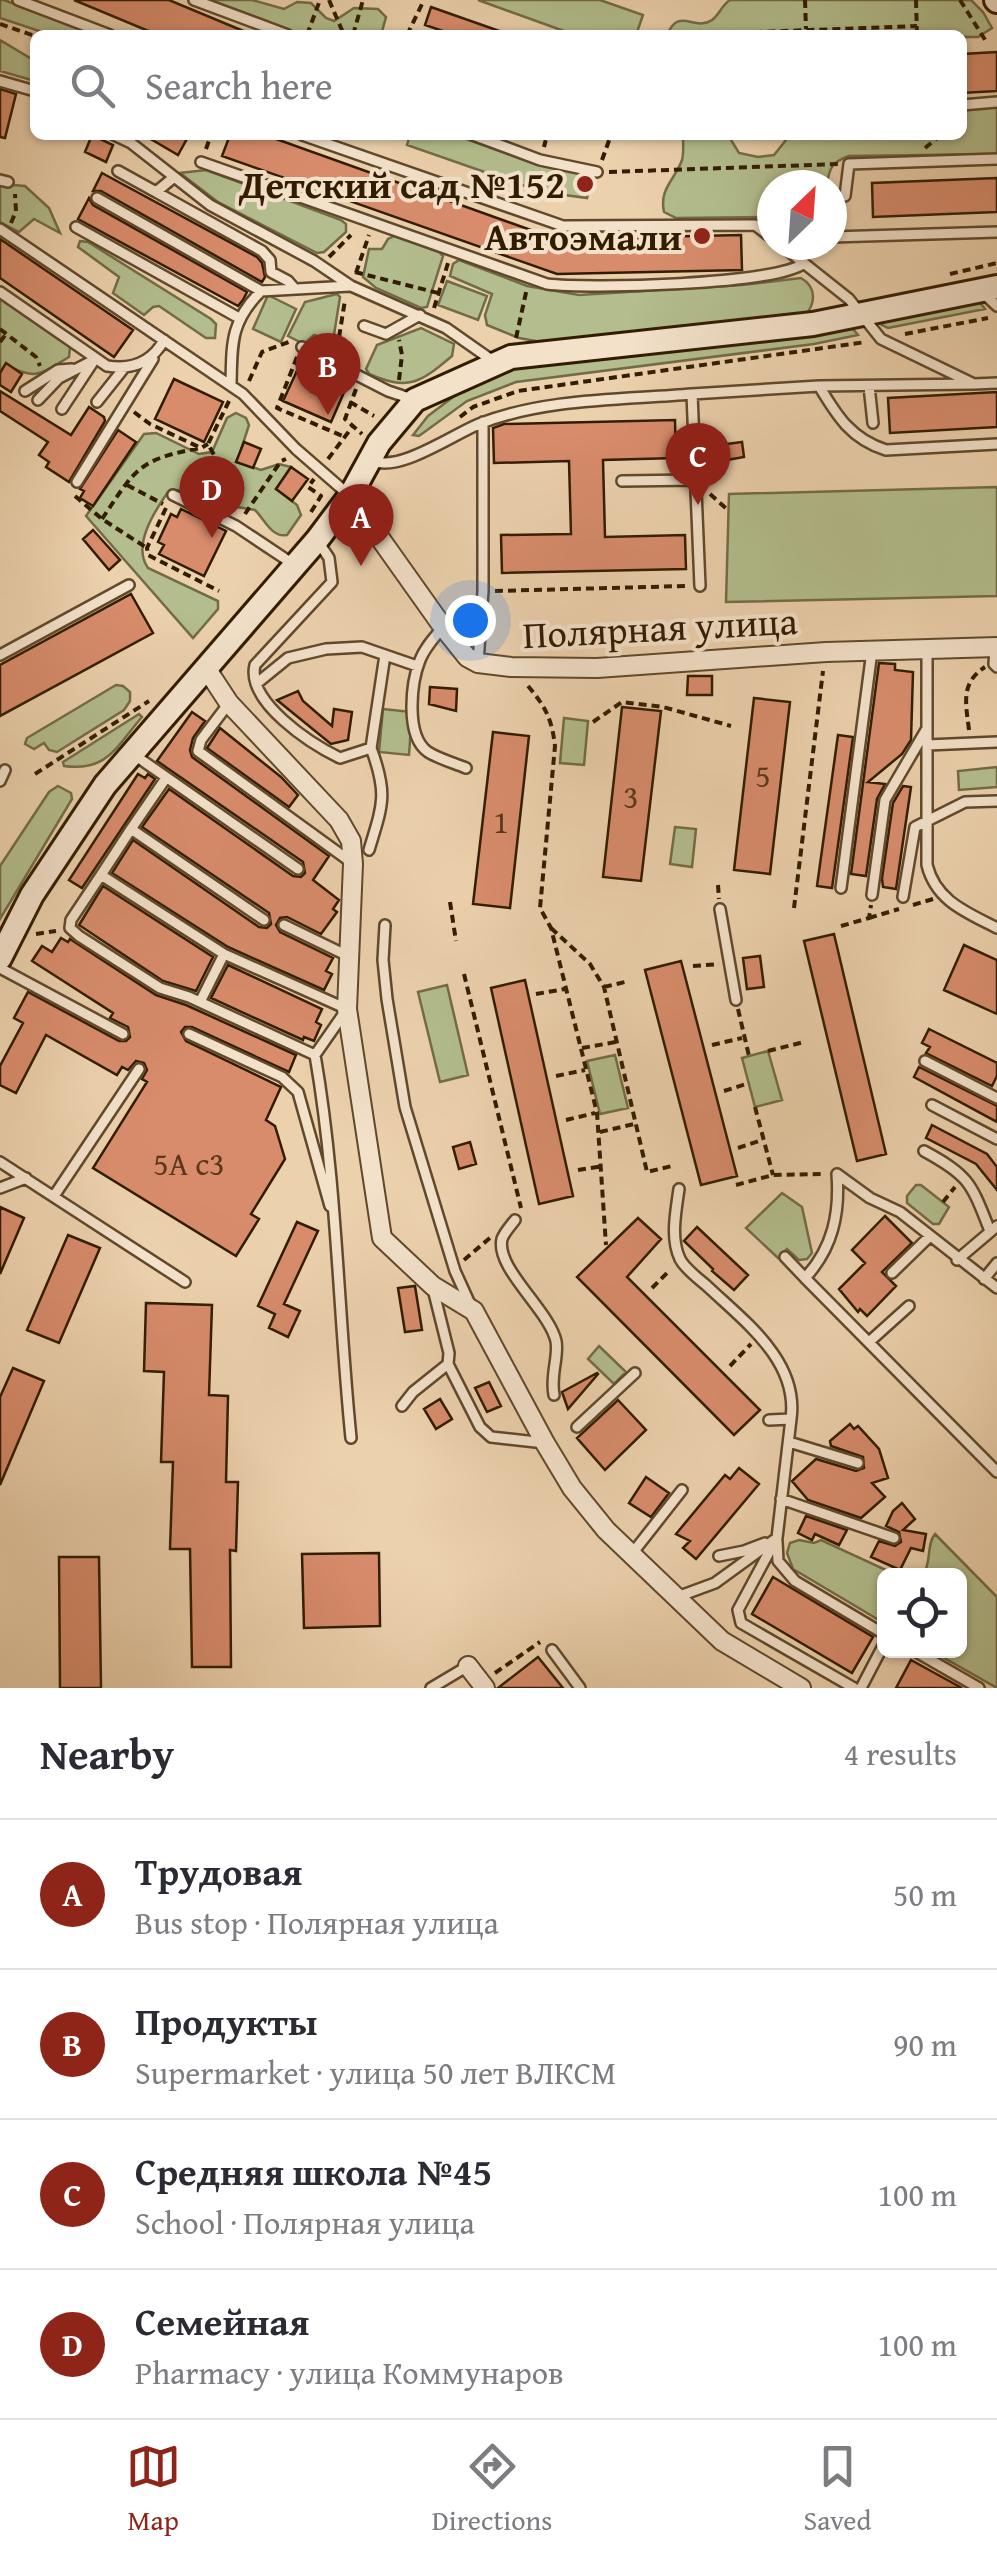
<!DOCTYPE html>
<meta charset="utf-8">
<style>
:root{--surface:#fff;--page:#f7f7f7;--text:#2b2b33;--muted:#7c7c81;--line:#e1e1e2;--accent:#8f2418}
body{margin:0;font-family:"Gentium Book Plus",serif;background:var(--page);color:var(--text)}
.controls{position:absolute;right:30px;bottom:30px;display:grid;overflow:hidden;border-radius:15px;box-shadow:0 2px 8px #0004}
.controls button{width:90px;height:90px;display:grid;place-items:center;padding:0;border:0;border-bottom:2px solid var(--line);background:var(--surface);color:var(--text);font:50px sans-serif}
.compass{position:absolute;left:757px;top:170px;width:90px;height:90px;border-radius:50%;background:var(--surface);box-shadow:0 2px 8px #0004;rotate:25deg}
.you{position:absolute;left:470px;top:620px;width:35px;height:35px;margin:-25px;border:8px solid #fff;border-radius:50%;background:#1a73e8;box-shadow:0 0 0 15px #1a73e833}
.badge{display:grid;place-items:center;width:65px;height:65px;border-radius:50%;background:var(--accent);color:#fff;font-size:32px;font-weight:700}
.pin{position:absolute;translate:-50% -82px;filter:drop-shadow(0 2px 5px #0008)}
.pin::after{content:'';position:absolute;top:52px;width:35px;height:30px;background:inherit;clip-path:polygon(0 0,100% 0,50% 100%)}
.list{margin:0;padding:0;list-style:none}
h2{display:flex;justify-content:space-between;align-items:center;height:130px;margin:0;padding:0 40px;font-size:42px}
h2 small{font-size:32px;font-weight:400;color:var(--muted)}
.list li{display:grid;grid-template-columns:65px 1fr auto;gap:30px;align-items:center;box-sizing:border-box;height:150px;padding:0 40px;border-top:2px solid var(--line)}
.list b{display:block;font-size:38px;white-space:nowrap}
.list p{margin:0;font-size:32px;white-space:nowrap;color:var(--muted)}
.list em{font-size:32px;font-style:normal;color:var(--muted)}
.icon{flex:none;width:55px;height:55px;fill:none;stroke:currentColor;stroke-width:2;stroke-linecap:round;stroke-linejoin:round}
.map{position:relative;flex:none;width:997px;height:1688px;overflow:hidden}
.search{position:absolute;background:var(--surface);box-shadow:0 2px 8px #0004;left:30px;right:30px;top:30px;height:110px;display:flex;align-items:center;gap:25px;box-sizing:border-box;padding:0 35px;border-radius:15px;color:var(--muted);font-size:38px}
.sheet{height:730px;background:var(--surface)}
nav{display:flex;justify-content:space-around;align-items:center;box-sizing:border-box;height:140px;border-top:2px solid var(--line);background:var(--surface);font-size:28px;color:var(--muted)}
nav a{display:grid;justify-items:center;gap:5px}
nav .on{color:var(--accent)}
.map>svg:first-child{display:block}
.green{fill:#b3bd8d;stroke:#726c46;stroke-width:2.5}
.building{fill:#d88c6c;stroke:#321c00;stroke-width:2.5}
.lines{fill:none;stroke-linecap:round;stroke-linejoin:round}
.service-casing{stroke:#60492b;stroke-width:14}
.minor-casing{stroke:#60492b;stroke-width:22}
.secondary-casing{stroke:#321c00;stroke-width:28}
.path{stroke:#321c00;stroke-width:4;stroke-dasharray:8 5;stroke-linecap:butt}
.service{stroke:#f3e1ca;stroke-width:9}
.minor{stroke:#f3e1ca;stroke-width:18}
.secondary{stroke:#f3e1ca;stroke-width:22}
.poi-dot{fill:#8f2418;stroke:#f3e1ca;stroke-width:4}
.labels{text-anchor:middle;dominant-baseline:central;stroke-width:8;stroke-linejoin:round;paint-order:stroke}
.number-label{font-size:32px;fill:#5c381b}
.poi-label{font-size:38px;font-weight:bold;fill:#321c00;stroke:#f3e1ca;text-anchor:end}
.street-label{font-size:38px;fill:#321c00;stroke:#f3e1ca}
</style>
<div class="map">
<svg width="997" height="1688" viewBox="0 0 997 1688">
<rect width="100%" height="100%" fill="#ecd1ad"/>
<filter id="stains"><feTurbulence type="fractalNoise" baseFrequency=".002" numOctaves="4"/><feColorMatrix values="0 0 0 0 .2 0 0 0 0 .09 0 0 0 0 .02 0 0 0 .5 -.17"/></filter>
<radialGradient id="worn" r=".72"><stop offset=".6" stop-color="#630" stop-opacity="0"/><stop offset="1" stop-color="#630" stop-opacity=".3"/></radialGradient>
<!-- green -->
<path class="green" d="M0,0H4L98,35H51L0,18Z
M206,0H252L284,9L297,2L311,3L326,18L334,21L354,8L378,9L386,17L381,35H299Z
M478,0H600L643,15L636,35H575Z
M730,0H971L983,12L992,28L978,37H962L667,35C679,6 694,32 712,20C719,15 722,5 730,0Z
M0,40L35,61V81L0,71Z
M997,107V154L849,156C832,162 829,168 827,185H772V217L676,218L664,212C659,188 675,180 682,160C684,153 683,142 683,135H728L739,153L758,157L774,155L790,135H962V109Z
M410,135H455L536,164L592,176L587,198L542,192L407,145Z
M206,170L341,220L346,224V232L324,252L317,253L218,202L180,173Z
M0,184L25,186L49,208L60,233L34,219L19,232L0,222Z
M394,236L439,252L443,256L427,307L421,308L376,288L363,277L369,249H382L388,239Z
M80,241L88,242L211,319L216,324L215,338H206L159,306L153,307L144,315L113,293L119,277L78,247Z
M459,260L527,286L579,295L742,285L801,278C817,287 816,304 804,317L541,342L519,338L487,325L485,315L492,294L450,276L453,264Z
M447,281L487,296L478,320L438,305Z
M337,294L340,297L333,341L314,335L304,344L288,336L305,302Z
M268,295L296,309L281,342L253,329Z
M0,297L70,347L69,357C42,373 36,382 6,364L0,373Z
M979,301L985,309L888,328L882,325L885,321Z
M421,328L454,344L452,356C420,383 409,391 369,374L366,369L377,345Z
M853,329L858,335L814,344L516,382L467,401L419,436L413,435L428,416L461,391L514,368L812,336Z
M236,413L246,418L249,425L237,462L261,470L279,464L291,467L276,489L297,505L301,515L287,535C272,538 265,520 255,510L237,507L224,512L178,490L168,492C154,512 132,546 148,568L218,601V609L193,638L86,516L144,434L156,433L199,454L212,452L227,418Z
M997,487V596L726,602L729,494Z
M116,685L123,686L130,692V701L124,710L57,752L49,750L44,743L34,749L25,744L27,738Z
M383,709L412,712L409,755L379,752Z
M139,714L142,717C116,747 107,772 64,766L63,762Z
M564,718L588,721L584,765L560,763Z
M997,767V787L959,790L958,771Z
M58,786L71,793L72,799L0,919V866L49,792Z
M675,827L696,829L692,867L670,864Z
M447,985L468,1075L440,1082L418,992Z
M768,1051L782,1100L755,1107L742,1058Z
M615,1055L628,1108L600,1114L587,1061Z
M916,1185H921L949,1207L939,1224H933L907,1203V1196Z
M782,1193L802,1207L812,1253L807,1259L799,1260L787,1249L778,1258L746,1228Z
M599,1346L626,1372L614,1384L588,1359Z
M935,1534L997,1597V1688L932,1651L960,1650V1576L923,1575C932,1562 926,1545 935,1534Z
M799,1540L814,1543L821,1540L897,1575L884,1576V1623L793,1569L787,1553L790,1543Z"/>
<!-- building -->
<path class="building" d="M74,0H169L253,35H158Z
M431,7L505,33L504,35H442L443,31L425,25Z
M997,52V91L962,93V54Z
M0,89L16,94L5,138L0,137Z
M92,135L113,145L106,162L85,152Z
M144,135H189L178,155Z
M230,135H265L556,239L741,235L742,270L557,274L222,156Z
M102,173L257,257L262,263L265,277L262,282L101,191H93Z
M997,178V212L873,217L872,183Z
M89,198L93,205L247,292L243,300L238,306L78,219Z
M0,239L133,330L114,357L0,278Z
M302,360L349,381L331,422L283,401Z
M6,363L22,374L11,392L0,385V373Z
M174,379L223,402L204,442L155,419Z
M0,391L71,435L89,407L104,417L105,421L69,482L46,467L49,462L39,455L48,442L0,411Z
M997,392V427L890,433L888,398Z
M675,420L676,458L603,460L605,537L685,535L686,569L502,573L501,535L571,534L569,461L494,463L493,428L504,424Z
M118,430L136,442L93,506L80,498L84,491L80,489Z
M244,442L261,449L253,468L236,462Z
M742,442L744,457L721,461L719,445Z
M291,467L308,479L292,501L276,489Z
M181,509L226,531L204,576L159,554L164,545L158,542L171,514L177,517Z
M93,530L120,560L109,570L83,539Z
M131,594L153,633L0,716V665Z
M879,663L895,664V670L913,672L911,740L902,754L868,782L885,784L877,799L866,876L851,874Z
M688,676H712V695H687Z
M430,687L457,689L456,711L429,704Z
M298,691L303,701L332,726L334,709L352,712L348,740L331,744L277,700Z
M754,698L790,702L770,874L734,870Z
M622,707L661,711L641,881L603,877Z
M192,712L205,721L193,738L190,750L192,757L329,856L313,880L339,900L333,909L337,912L321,934L287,917L280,918L276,925L280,932L333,958L326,971L332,974L324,990L228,947L112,873L133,840L259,927L267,928L271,924L269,913L142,827L169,789L293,876L301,877L305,873L303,862L157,761Z
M220,728L281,777L298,795L289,807L207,748Z
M493,732L529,736L510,908L473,904Z
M838,735L853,737L832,888L817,886Z
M138,774L145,778L148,774L155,779L82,888L69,880Z
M903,786L911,787L896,889L883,887L882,878L893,803Z
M103,886L213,957L196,991L163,981L79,925Z
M834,934L886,1154L857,1161L804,941Z
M61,938L68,942L70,939L156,995L186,1005L296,1055L289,1072L192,1027H185L181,1032L186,1041L281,1087L266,1120L275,1126L285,1159L251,1214L259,1219L236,1256L93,1168L147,1082L142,1079L147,1070L144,1063L136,1061L128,1070L122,1067L117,1075L46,1035L16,1093L0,1085V1066L23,1023L14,1018L28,992L119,1041H126L130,1037L128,1027L110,1018L113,1013L32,961L42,946L52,952Z
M964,945L997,960V1014L944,990Z
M760,956L764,987L747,989L743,958Z
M681,961L737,1176L701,1185L645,970Z
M228,965L322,1009L316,1022L321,1025L314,1041L304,1037L303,1040L211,998Z
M525,980L573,1196L539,1204L491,988Z
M929,1029L997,1063V1076L992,1086L926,1053L930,1047L922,1043Z
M919,1067L997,1106V1122L914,1077Z
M932,1125L987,1154L997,1167V1190L976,1164L926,1138Z
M470,1142L476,1164L459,1169L453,1147Z
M0,1207L24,1218L0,1274Z
M885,1216L912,1243L882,1272L896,1286L867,1316L860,1309L858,1312L839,1289L865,1263L852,1250Z
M638,1218L661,1239L627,1277L760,1410L734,1435L577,1277Z
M297,1222L318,1231L284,1304L300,1311L288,1337L269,1328L275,1314L258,1306Z
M697,1227L748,1275L734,1290L712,1271L713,1269L684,1241Z
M68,1235L100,1248L59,1343L27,1330Z
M415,1286L422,1330L405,1332L398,1288Z
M146,1303L212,1305L209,1395L228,1396L226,1482H238L236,1551L230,1550L231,1667H192L190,1549H170L173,1462H161L164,1372L144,1371Z
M13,1368L44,1381L0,1485V1397Z
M597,1373L598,1374L568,1409L562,1392Z
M489,1382L501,1406L487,1412L475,1388Z
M440,1399L452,1419L436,1429L424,1409Z
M618,1400L646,1430L605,1470L577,1438Z
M850,1424L854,1429L858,1426L879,1449L888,1478L872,1483L885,1497L861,1518L808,1500L792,1481L816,1459L856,1471L864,1468L863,1457L831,1446L830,1441Z
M739,1468L759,1484L696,1559L683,1548L690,1541L676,1534L725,1475L730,1479Z
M646,1477L669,1493L651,1517L629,1503Z
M902,1503L915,1519L903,1530L926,1534L923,1551L911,1548L900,1570L871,1557L879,1541L895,1546L901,1542L899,1532L886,1526L893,1511Z
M806,1516L847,1530L839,1545L815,1534L812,1540L798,1533Z
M379,1553L380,1626L304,1628L302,1554Z
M59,1557H99L101,1688H60Z
M773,1577L873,1637L852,1673L752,1614Z
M538,1657L563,1688H498Z
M911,1660L962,1688H896Z"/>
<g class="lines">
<defs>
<path id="service" d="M18,0L110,35
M194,0L288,35
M0,81L35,91
M962,105L997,102
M114,135L131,143L210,205L314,261L351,286L446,328L493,361
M302,135L563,226L755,225L772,238
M473,135L540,160L597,172
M201,162L547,284C587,289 777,285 804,263
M118,171L156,192L173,178
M0,180L8,182
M156,192L262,251L270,260L271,272L288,281L295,289
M845,196L849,164L997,159
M97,198L261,291
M76,227L239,318
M0,229L243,394L296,449L350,496
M832,237L997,232
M781,245L849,299L881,339L974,384L997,383
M0,292L107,366C132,370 152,362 164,340
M983,293L997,306
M364,326L386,334L420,315
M302,347L388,391L412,399
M231,385C232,344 230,322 261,291L350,286
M819,386C837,416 851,439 886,450L997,444
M869,386L873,423
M25,391L58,370L72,369
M692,394L819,386L974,384
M38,400L59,378L94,360
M97,402L124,368
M62,409L93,362
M373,461C400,472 452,435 479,424C545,398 622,400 692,394L700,586
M622,481L695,480
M77,482L153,359
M173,495L236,526L293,564
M319,543L329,558L332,582L255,665C246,702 311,744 340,758L371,748C388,794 383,804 369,850
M443,627C434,638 425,647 420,660C411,683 405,736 428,752C439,759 454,763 466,768
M995,648L994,664L997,667
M927,651V865C936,901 966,912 997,928
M0,655L129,585
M478,663L483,591V422
M256,684L288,658L326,649L362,647L417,666
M229,703L201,740L198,751L351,862
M927,745L997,742
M371,748L385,655
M133,754L298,869
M166,778L131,829L264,920
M0,781L5,770
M131,829L101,875L224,954L347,1009L315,1055C337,1181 338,1310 351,1438
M101,875L71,920L70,928L79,936L160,988L189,997L315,1055
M841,888L872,651
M872,895L885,800L926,730
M903,897L915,827L965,802L997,801
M720,909L736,1000
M284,925L348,956
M385,925L383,960L387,999L405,1107L455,1271L470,1304
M0,968L123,1034
M200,1002L224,954
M189,1034L282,1077L298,1092L330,1206
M925,1061L997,1098
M932,1105L997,1139
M924,1151C970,1176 971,1183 990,1231
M0,1162L185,1282
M837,1174C840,1213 833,1248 805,1278L997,1472
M837,1174L870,1198L900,1212L997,1288
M0,1188L26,1178
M679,1189C676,1211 670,1238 680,1259C685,1269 699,1279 707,1286C745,1322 799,1361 791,1419L769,1420
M54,1196L139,1069
M515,1220C511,1225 504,1233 502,1239C495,1268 549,1310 556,1341C559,1357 550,1375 554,1395
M785,1257L805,1278
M957,1260L997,1226
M892,1273L930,1236
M984,1279L997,1263
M869,1342L909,1306
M448,1364L480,1427L491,1437L545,1443
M402,1406L413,1392L448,1364L449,1353L433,1289
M577,1427L635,1373
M789,1442L858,1463
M781,1499L894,1538
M775,1541L738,1610L741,1623L854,1688
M777,1541L778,1561L795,1581L884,1634
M631,1555L682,1490
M719,1556L744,1551L765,1543
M677,1597L715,1583L777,1538L791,1419
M552,1650L580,1688
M913,1650L979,1688
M431,1688L468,1666
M861,1688L884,1644"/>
<path id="minor" d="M350,496L443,627L467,657L478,663L511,667L597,668L826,652L997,647
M206,668L229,703L339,820L351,841L353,864L347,1009L382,1238L433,1286L474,1311L545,1443L572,1488L606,1530L722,1641L801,1688
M468,1666L485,1688"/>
<path id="secondary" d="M996,0L997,1
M0,958L32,895L105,785L317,540L350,496L379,443L415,400L511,357L813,324L997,287"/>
</defs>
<!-- service casing -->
<use href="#service" class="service-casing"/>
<!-- minor casing -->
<use href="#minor" class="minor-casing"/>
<!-- secondary casing -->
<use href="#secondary" class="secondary-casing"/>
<!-- path -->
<path class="path" d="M329,0L344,35
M805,0L806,29
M916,0L917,35
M960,0L987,43
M0,24L35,36
M307,35L320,0
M353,35L363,0
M407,35L424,0
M756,35L758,32L917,26
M535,135L546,139L544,147
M925,148L941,135
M206,149L211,135
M602,160L611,135
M609,172L839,164
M11,223L16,211L15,194
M329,257L351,235
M355,272L442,294
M356,273L369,235
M950,274L997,263
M434,308L449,260
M0,329L36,357L40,366
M905,334L988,318
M516,338L527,288
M0,342L6,334
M337,350L345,300
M297,357L277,408L345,437
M399,380L402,355L399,340
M249,381L262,352L289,342
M356,389L345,419L362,434
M350,402L374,416
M134,412L150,424L201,448L208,444
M460,417L473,407L518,391L866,342
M328,459L353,426
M127,485L163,504
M710,494L729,511
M75,496L102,519L147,548
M213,501L225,475L208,444L229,401
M166,508L147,548L148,555L219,591
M311,512L321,496L308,487L314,479
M245,514L281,461L286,459
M102,519C136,468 139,459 201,448
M495,591L686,586
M528,686C545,706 552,719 555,746L540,908L551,928L597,1113L606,1245
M593,722L622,702L663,707L731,726
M969,730C966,704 960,683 985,667
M35,774L149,701
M718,885L719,899
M450,902L456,941
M913,905L933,899
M794,908L823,671
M869,918L899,909
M841,926L869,918L871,905
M551,928L590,964L604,987L647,1172L672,1166
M36,934L56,931
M693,966L719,964
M464,974L521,1208
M604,987L625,982
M536,994L565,989
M738,1009L749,1056
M712,1045L742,1038
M582,1048L616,1042
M768,1051L804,1042
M556,1076L585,1070
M724,1091L749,1083
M755,1107L773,1175
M566,1120L595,1113
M600,1132L634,1124
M738,1148L762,1140
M578,1170L603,1166
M736,1185L773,1175L825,1174
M943,1202L955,1187
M464,1260L491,1237
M652,1288L670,1270
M730,1366L751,1344
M495,1673L540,1642"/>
<!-- service -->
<use href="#service" class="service"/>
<!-- minor -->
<use href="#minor" class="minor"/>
<!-- secondary -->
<use href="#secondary" class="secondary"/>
</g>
<!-- markers -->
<g class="poi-dot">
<circle cx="585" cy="184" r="10"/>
<circle cx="702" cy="236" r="10"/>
</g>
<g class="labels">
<!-- number labels -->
<g class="number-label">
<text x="763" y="775">5</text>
<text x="631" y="796">3</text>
<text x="501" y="821">1</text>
<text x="189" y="1163">5А с3</text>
</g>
<!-- poi labels -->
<g class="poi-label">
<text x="565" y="184">Детский сад №152</text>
<text x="682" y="236">Автоэмали</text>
</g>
<!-- street labels -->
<g class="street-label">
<text transform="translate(660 627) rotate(-3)">Полярная улица</text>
</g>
</g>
<rect width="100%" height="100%" filter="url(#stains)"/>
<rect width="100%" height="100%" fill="url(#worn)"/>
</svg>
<div class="controls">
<button><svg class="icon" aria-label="locate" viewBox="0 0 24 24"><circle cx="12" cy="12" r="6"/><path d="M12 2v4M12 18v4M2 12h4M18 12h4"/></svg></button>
</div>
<svg class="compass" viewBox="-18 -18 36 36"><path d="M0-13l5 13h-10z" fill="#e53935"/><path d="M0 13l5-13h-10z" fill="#7c7c81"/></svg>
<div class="you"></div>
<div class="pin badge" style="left:361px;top:566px">A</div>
<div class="pin badge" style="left:328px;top:415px">B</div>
<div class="pin badge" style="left:698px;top:505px">C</div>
<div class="pin badge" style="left:212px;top:538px">D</div>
<div class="search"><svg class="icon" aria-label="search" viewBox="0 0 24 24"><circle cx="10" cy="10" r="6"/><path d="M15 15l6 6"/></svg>Search here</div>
</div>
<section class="sheet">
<h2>Nearby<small>4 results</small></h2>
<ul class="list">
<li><span class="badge">A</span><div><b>Трудовая</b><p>Bus stop · Полярная улица</p></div><em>50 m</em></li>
<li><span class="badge">B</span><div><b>Продукты</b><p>Supermarket · улица 50 лет ВЛКСМ</p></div><em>90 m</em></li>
<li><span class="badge">C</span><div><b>Средняя школа №45</b><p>School · Полярная улица</p></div><em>100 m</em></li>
<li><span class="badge">D</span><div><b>Семейная</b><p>Pharmacy · улица Коммунаров</p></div><em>100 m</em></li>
</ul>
</section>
<nav>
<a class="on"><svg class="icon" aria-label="map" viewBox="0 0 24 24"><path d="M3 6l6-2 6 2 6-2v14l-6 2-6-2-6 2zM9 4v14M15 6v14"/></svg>Map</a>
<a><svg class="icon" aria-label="directions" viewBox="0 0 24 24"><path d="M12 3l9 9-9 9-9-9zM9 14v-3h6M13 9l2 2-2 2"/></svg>Directions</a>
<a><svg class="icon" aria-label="saved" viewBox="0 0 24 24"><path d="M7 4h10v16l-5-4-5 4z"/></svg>Saved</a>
</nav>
